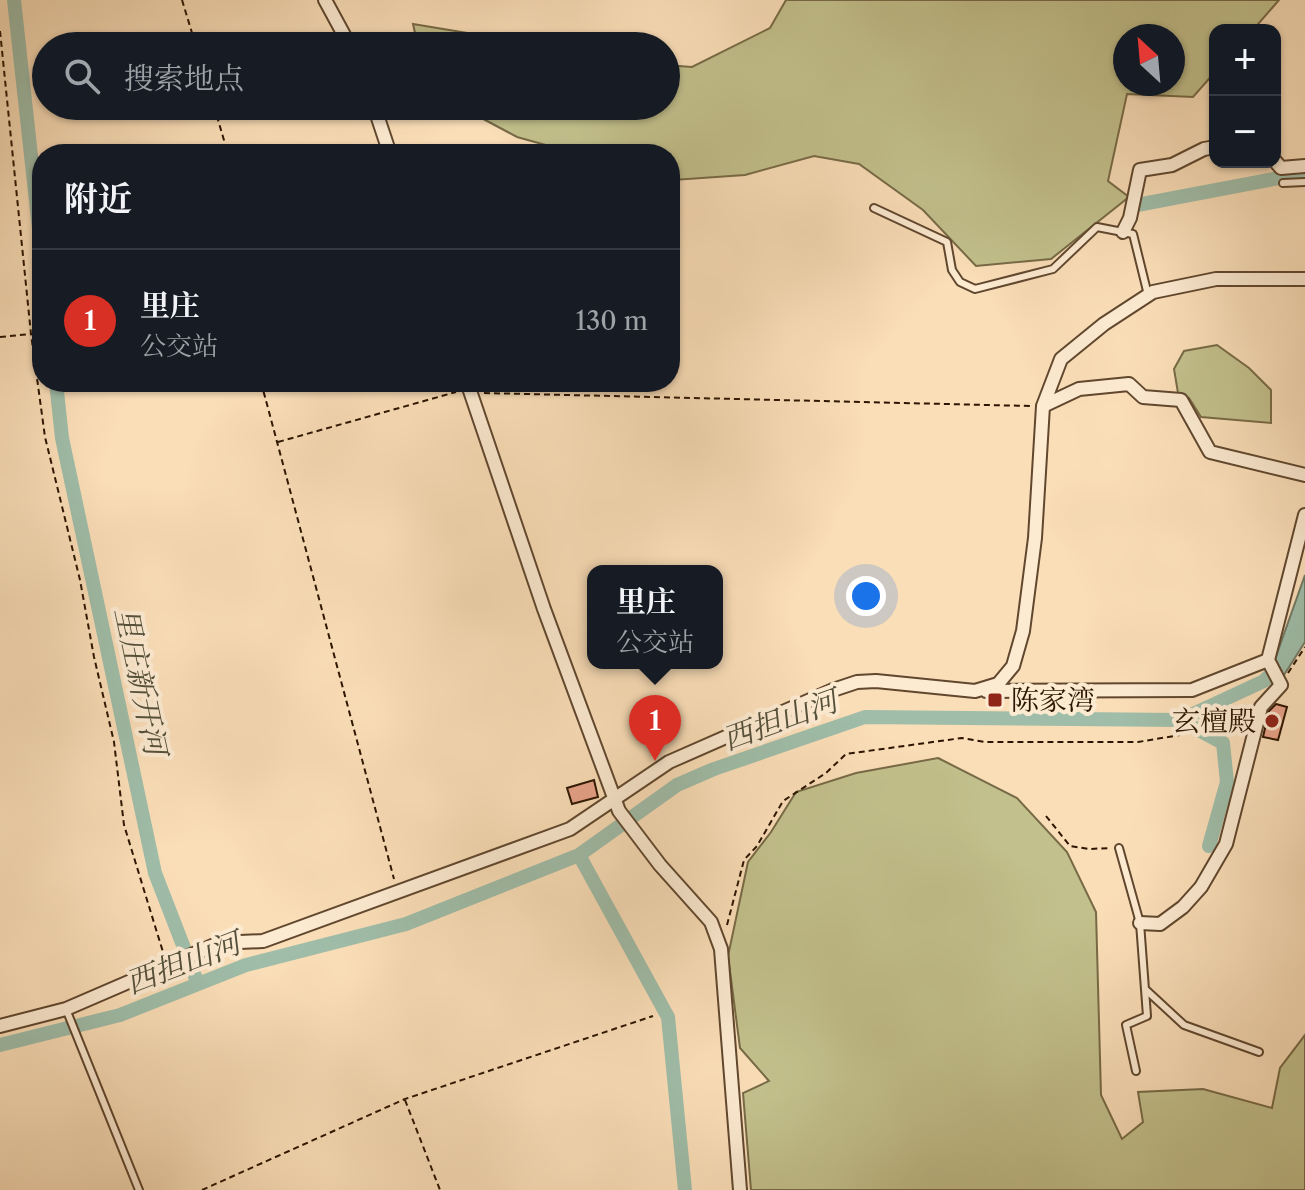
<!DOCTYPE html>
<html lang="zh">
<meta charset="utf-8">
<style>
:root{--surface:#171b24;--page:#20242c;--text:#f1f3f6;--muted:#9ea1a6;--line:#363941;--accent:#d93025}
body{margin:0;font-family:"Libre Caslon Text","Noto Serif SC",serif;background:var(--page);color:var(--text)}
.controls{position:absolute;right:24px;top:24px;display:grid;overflow:hidden;border-radius:16px;box-shadow:0 2px 6px #0004}
.controls button{width:72px;height:72px;display:grid;place-items:center;padding:0;border:0;border-bottom:2px solid var(--line);background:var(--surface);color:var(--text);font:40px sans-serif}
.compass{position:absolute;left:1113px;top:24px;width:72px;height:72px;border-radius:50%;background:var(--surface);box-shadow:0 2px 6px #0004;rotate:334deg}
.you{position:absolute;left:866px;top:596px;width:28px;height:28px;margin:-20px;border:6px solid #fff;border-radius:50%;background:#1a73e8;box-shadow:0 0 0 12px #1a73e833}
.badge{display:grid;place-items:center;width:52px;height:52px;border-radius:50%;background:var(--accent);color:#fff;font-size:26px;font-weight:700}
.pin{position:absolute;translate:-50% -66px;filter:drop-shadow(0 2px 4px #0008)}
.pin::after{content:'';position:absolute;top:42px;width:28px;height:24px;background:inherit;clip-path:polygon(0 0,100% 0,50% 100%)}
.popup{position:absolute;left:587px;top:565px;width:136px;height:104px;box-sizing:border-box;display:grid;place-content:center;border-radius:16px;background:var(--surface);filter:drop-shadow(0 2px 6px #0005);font-size:26px;white-space:nowrap;color:var(--muted)}
.popup b{font-size:30px;color:var(--text)}
.popup::after{content:'';position:absolute;left:50%;top:100%;margin-left:-16px;border:16px solid transparent;border-top-color:var(--surface)}
.list{margin:0;padding:0;list-style:none}
h2{display:flex;justify-content:space-between;align-items:center;height:104px;margin:0;padding:0 32px;font-size:34px}
h2 small{font-size:26px;font-weight:400;color:var(--muted)}
.list li{display:grid;grid-template-columns:52px 1fr auto;gap:24px;align-items:center;box-sizing:border-box;height:144px;padding:0 32px;border-top:2px solid var(--line)}
.list b{display:block;font-size:30px;white-space:nowrap}
.list p{margin:0;font-size:26px;white-space:nowrap;color:var(--muted)}
.list em{font-size:26px;font-style:normal;color:var(--muted)}
.icon{flex:none;width:44px;height:44px;fill:none;stroke:currentColor;stroke-width:2;stroke-linecap:round;stroke-linejoin:round}
.map{position:relative;flex:none;width:1305px;height:1190px;overflow:hidden}
.search{position:absolute;background:var(--surface);box-shadow:0 2px 6px #0004;left:32px;top:32px;width:648px;height:88px;display:flex;align-items:center;gap:20px;box-sizing:border-box;padding:0 28px;border-radius:44px;color:var(--muted);font-size:30px}
.panel{position:absolute;background:var(--surface);box-shadow:0 2px 6px #0004;left:32px;top:144px;width:648px;height:248px;border-radius:32px}
.map>svg:first-child{display:block}
.green{fill:#c2c08c;stroke:#776a46;stroke-width:2;fill-rule:evenodd}
.water{fill:#9fbda9;stroke:#717a65;stroke-width:2}
.lines{fill:none;stroke-linecap:round;stroke-linejoin:round}
.canal{stroke:#9fbda9;stroke-width:14}
.building{fill:#e9a38a;stroke:#2c1500;stroke-width:2}
.lane-casing{stroke:#60472e;stroke-width:10}
.street-casing{stroke:#60472e;stroke-width:16}
.path{stroke:#2c1500;stroke-width:2;stroke-dasharray:6 4;stroke-linecap:butt}
.lane{stroke:#fcead1;stroke-width:6}
.street{stroke:#fcead1;stroke-width:12}
.poi-dot{fill:#8f2418;stroke:#fcead1;stroke-width:3}
.labels{text-anchor:middle;dominant-baseline:central;stroke-width:8;stroke-linejoin:round;paint-order:stroke}
.poi-label{font-size:28px;fill:#2c1500;stroke:#fcead1;text-anchor:start}
.water-label{font-size:30px;font-style:italic;fill:#54503b;stroke:#fcead1}
</style>
<div class="map">
<svg width="1305" height="1190" viewBox="0 0 1305 1190">
<rect width="100%" height="100%" fill="#fadeb8"/>
<filter id="stains"><feTurbulence type="fractalNoise" baseFrequency=".0025" numOctaves="4"/><feColorMatrix values="0 0 0 0 .2 0 0 0 0 .09 0 0 0 0 .02 0 0 0 .5 -.17"/></filter>
<radialGradient id="worn" r=".72"><stop offset=".6" stop-color="#630" stop-opacity="0"/><stop offset="1" stop-color="#630" stop-opacity=".3"/></radialGradient>
<!-- green -->
<path class="green" d="M786,0H1279L1253,30H1215V72L1193,97L1127,94L1108,181L1129,197L1051,259L976,266L923,210L859,164L814,156L745,175L673,180L670,179V154H578L517,137L459,106H666V65L692,67L770,28ZM1125,36H1173V84H1125Z
M413,24L546,46H418Z
M1217,345L1249,368L1271,390V423L1201,417L1189,398L1178,393L1174,369L1184,351Z
M938,758L1017,798L1067,852L1096,912L1101,1095L1122,1139L1143,1122L1138,1092L1203,1089L1272,1108L1280,1068L1305,1035V1190H751L743,1093L769,1081L740,1048L728,956L748,862L771,832L796,792L856,773Z"/>
<!-- water -->
<path class="water" d="M1305,575V642L1282,678L1274,662Z"/>
<g class="lines">
<!-- canal -->
<path class="canal" d="M14,0L42,256
M1137,205L1305,173
M56,382L62,438L155,873L198,984
M1180,720L1223,743L1227,782L1209,846
M579,855L668,1017L685,1190
M0,1045L120,1015L246,965L406,924L579,855L677,785L714,769L865,717L1180,720L1264,681L1282,663"/>
</g>
<!-- building -->
<path class="building" d="M1276,704L1287,707L1278,740L1263,737L1269,711Z
M594,780L598,797L572,804L567,788Z"/>
<g class="lines">
<defs>
<path id="lane" d="M1283,183L1305,182
M874,208L947,242L952,270L960,282L975,289L1053,269L1097,227L1133,234L1148,295
M1119,848L1140,923L1147,1016L1126,1025L1136,1071
M1145,989L1184,1025L1259,1052
M66,1009L139,1190"/>
<path id="street" d="M325,0L350,46
M374,106L390,154
M1275,161L1281,168L1305,166
M1123,232L1130,218L1140,170L1172,165L1204,149L1215,147
M467,382L544,609L619,811L660,865L711,922L721,949L740,1190
M1043,406L1079,389L1129,384L1143,397L1181,400L1210,452L1305,475
M986,691L1192,690L1268,660L1305,515
M1140,923L1160,924L1183,907L1201,887L1226,844L1261,707L1281,685L1268,660
M0,1026L66,1009L219,943L263,941L570,829L669,762L833,690L857,682L876,681L975,691L998,684L1013,666L1023,631L1035,538L1043,406L1061,359L1104,324L1153,292L1216,279H1305"/>
</defs>
<!-- lane casing -->
<use href="#lane" class="lane-casing"/>
<!-- street casing -->
<use href="#street" class="street-casing"/>
<!-- path -->
<path class="path" d="M182,0L196,46
M0,31L31,334L45,437L80,580L94,657L114,742L124,825L163,952
M214,106L228,154
M0,337L30,334
M261,382L394,879
M484,393L1030,406
M278,442L456,392
M1288,673L1305,647
M1046,816L1070,846L1089,849L1110,848
M727,925L744,860L757,846L783,801L826,773L846,754L962,738L985,742H1138L1180,735
M405,1100L440,1190
M202,1190L405,1099L653,1016"/>
<!-- lane -->
<use href="#lane" class="lane"/>
<!-- street -->
<use href="#street" class="street"/>
</g>
<!-- markers -->
<g class="poi-dot">
<rect x="987" y="692" width="16" height="16" rx="4"/>
<circle cx="1272" cy="721" r="8"/>
</g>
<g class="labels">
<!-- poi labels -->
<g class="poi-label">
<text x="1011" y="700">陈家湾</text>
<text x="1256" y="721" text-anchor="end">玄檀殿</text>
</g>
<!-- water labels -->
<g class="water-label">
<text transform="translate(141 681) rotate(78)">里庄新开河</text>
<text transform="translate(780 720) rotate(-20)">西担山河</text>
<text transform="translate(183 963) rotate(-21)">西担山河</text>
</g>
</g>
<rect width="100%" height="100%" filter="url(#stains)"/>
<rect width="100%" height="100%" fill="url(#worn)"/>
</svg>
<div class="controls">
<button>+</button>
<button>−</button>
</div>
<svg class="compass" viewBox="-18 -18 36 36"><path d="M0-13l5 13h-10z" fill="#e53935"/><path d="M0 13l5-13h-10z" fill="#9ea1a6"/></svg>
<div class="you"></div>
<div class="pin badge" style="left:655px;top:761px">1</div>
<div class="popup"><b>里庄</b>公交站</div>
<div class="search"><svg class="icon" aria-label="search" viewBox="0 0 24 24"><circle cx="10" cy="10" r="6"/><path d="M15 15l6 6"/></svg>搜索地点</div>
<section class="panel">
<h2>附近<small></small></h2>
<ul class="list">
<li><span class="badge">1</span><div><b>里庄</b><p>公交站</p></div><em>130 m</em></li>
</ul>
</section>
</div>
